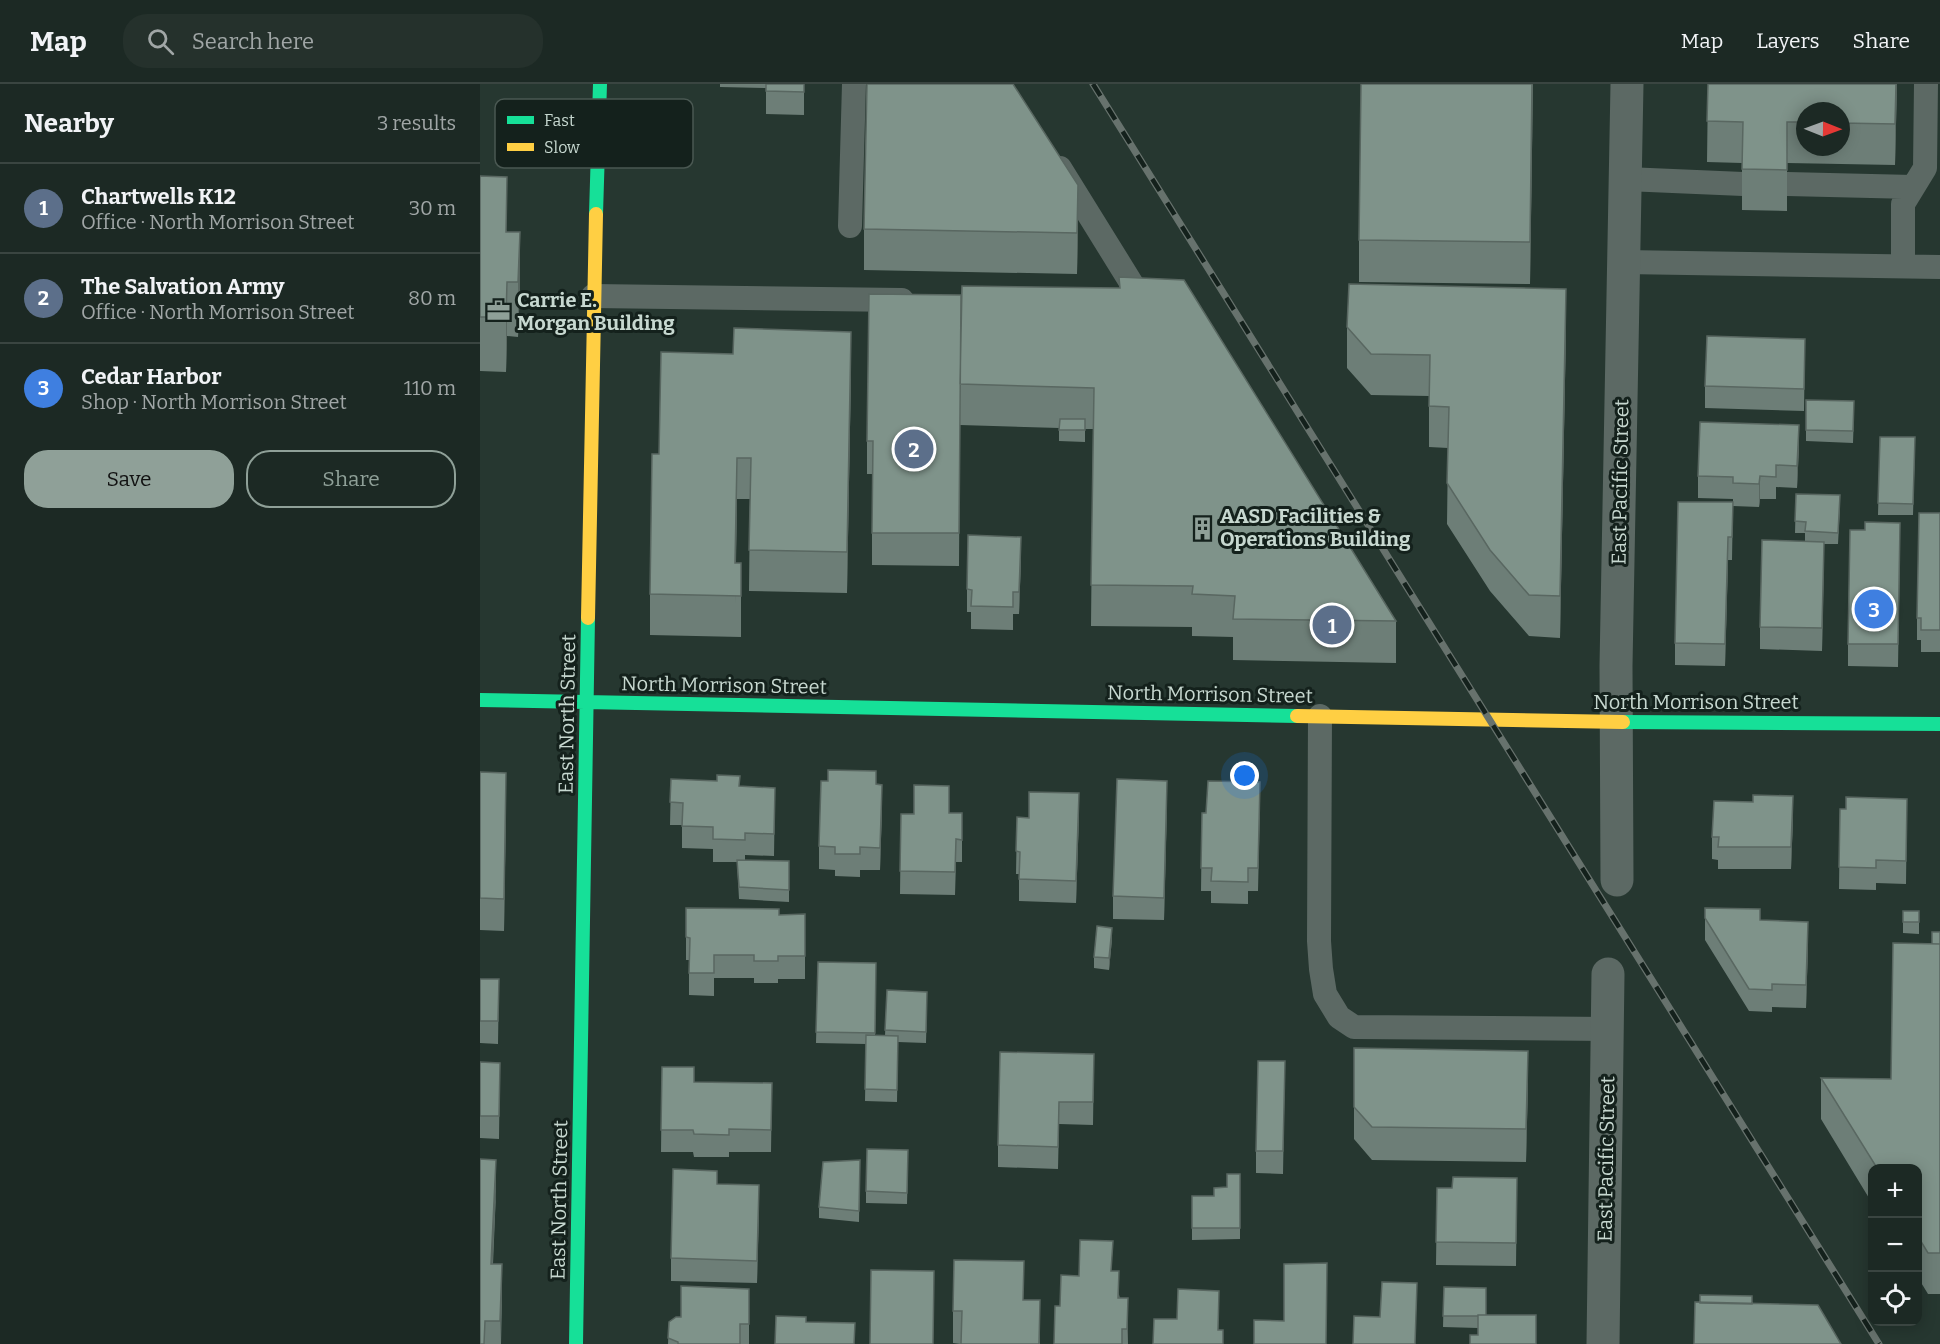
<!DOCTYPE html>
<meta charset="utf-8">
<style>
:root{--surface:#1c2924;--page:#25312c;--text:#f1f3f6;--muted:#a0a6a6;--line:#3a4541;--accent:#8fa098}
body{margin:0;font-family:Bitter,serif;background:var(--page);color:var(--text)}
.controls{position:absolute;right:18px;bottom:18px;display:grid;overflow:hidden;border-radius:12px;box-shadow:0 3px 15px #0003}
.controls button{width:54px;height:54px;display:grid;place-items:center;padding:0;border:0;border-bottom:2px solid var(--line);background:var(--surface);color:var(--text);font:30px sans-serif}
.compass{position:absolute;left:1316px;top:18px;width:54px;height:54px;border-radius:50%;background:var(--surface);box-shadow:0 3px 15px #0003;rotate:91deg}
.you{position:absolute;left:765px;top:692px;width:21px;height:21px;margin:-15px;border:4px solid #fff;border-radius:50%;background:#1a73e8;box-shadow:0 0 0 9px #1a73e833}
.badge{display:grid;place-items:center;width:39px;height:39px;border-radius:50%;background:var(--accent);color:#fff;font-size:20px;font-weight:700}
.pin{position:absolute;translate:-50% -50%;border:3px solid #fff;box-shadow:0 2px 6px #0006}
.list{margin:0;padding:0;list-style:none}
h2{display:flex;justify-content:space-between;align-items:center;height:78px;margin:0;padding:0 24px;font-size:26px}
h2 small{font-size:20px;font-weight:400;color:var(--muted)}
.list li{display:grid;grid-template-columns:39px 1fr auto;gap:18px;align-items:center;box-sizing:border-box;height:90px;padding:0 24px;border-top:2px solid var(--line)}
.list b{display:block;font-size:22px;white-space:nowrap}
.list p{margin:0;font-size:20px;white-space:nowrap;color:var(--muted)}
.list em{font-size:20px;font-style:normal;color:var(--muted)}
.actions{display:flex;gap:12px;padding:18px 24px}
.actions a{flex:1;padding:14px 0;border:2px solid var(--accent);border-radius:24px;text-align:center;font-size:21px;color:var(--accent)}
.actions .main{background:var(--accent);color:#111}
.icon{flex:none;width:33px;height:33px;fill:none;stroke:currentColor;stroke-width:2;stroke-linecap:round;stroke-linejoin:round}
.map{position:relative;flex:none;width:1460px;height:1260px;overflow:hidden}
header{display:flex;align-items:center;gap:36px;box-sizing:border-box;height:84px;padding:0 30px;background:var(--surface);border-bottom:2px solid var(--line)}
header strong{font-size:28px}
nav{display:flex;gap:33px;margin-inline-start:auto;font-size:21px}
.search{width:420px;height:54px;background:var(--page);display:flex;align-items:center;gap:15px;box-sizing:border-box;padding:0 21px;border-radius:24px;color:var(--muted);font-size:22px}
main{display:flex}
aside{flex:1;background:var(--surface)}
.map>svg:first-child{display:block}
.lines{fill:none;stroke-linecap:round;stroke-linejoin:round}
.lane{stroke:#5c6964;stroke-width:24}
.street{stroke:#5c6964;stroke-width:33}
.fast{stroke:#16e098;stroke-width:14}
.slow{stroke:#ffcf43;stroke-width:14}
.rail-casing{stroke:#67726d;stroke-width:7}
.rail{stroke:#14211c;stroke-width:4.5;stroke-dasharray:14;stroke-linecap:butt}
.wall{fill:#6d7e77;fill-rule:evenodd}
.shaded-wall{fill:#596761}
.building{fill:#7f938a;stroke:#596761;stroke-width:1.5}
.labels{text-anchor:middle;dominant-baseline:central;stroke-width:6;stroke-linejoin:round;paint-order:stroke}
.poi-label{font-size:20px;font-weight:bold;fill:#c7d8d0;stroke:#14211c;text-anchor:start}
.street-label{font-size:20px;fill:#c7d8d0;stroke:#14211c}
.key{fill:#14211c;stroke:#4a5852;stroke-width:1.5}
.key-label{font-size:16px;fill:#c7d8d0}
</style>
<header>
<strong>Map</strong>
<div class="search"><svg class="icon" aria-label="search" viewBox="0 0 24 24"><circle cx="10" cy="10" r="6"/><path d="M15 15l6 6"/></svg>Search here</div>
<nav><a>Map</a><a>Layers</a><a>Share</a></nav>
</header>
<main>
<aside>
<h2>Nearby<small>3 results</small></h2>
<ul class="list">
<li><span class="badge" style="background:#5c6f8a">1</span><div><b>Chartwells K12</b><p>Office · North Morrison Street</p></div><em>30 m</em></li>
<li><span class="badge" style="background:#5c6f8a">2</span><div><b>The Salvation Army</b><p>Office · North Morrison Street</p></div><em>80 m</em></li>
<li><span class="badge" style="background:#3f7fe0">3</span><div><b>Cedar Harbor</b><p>Shop · North Morrison Street</p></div><em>110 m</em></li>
</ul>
<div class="actions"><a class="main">Save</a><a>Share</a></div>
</aside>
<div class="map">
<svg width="1460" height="1260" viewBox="0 0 1460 1260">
<rect width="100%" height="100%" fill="#263730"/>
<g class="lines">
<!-- lane -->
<path class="lane" d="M580,84L663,218H661
M1146,95L1263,100
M1307,100L1433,103
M370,142L374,0
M1144,178L1460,183
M1423,182V120L1445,84L1446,0
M113,212L422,216
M840,632L839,857L841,885L845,910L859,933L874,943L1128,945"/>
<!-- street -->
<path class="street" d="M1137,796L1136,582L1147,0
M1123,1260L1128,890"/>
<!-- fast -->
<path class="fast" d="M116,130L120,0
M0,616L817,632
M1143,638L1460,640
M96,1260L108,534"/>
<!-- slow -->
<path class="slow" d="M108,534L116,130
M817,632L1143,638"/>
<defs>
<path id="rail" d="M613,0L1399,1260"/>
</defs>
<!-- rail casing -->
<use href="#rail" class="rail-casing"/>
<!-- rail -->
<use href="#rail" class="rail"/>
</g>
<!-- wall -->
<path class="wall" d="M240,0H324V31L286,30V4L240,3Z
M1053,0L1050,200L879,198V156Z
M1228,0H1417L1415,81L1307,79V127L1262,126V79L1227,78ZM1325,27H1361V63H1325Z
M0,92L27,148L40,203L38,253L27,252L26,288L0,287Z
M598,142L597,190L384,186V145Z
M482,202L916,537V579L753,576V553L712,552V543L611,542L613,345H605V358L579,357V344L480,341V332L479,482L392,481V390H387V357L481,211Z
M867,243L1086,246L1080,554L1049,552L1010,507L967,440L968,364L949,363V312L891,311L867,284Z
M1325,255L1324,327L1225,324V302Z
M371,289L367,509L269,507L270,415H257L256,479H261V553L170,551V510L179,370Z
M1326,316L1374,329L1373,359L1326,357Z
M1400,353L1435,364L1433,431H1398Z
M1319,363L1317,404L1296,403V415H1280L1279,423L1253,422V415L1218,414V392Z
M1316,410L1360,423L1358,460H1344L1342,567L1280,565V543L1325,458V449H1315Z
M1253,418L1252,476H1248L1245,582L1195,581V559Z
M1460,429V568H1441V556H1437V534Z
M1385,446L1420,462L1418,583L1368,582V560Z
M541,475L539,530H533V546L491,545V528H487V505Z
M0,688L26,721L24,847L0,846Z
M191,695L260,703L295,704L294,772L265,771V776L309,777V818L259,815L257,778H233V765L202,764V741H190Z
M396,700L402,723L400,786H380V793L355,792V786L339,785V762Z
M1427,715L1426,800L1396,799V806L1359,805L1360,725H1366Z
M687,720L684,836L633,835V812Z
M780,720L778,807H768V820L731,819V807H721L722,729Z
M482,729V778H476L475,811L420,810L421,730Z
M599,731L596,819L539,817V790H536L537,733L549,734Z
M1313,735L1311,785H1238V776L1232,775V753Z
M206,824L299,831L325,830V895H298V899H274V894H234V912L209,911V876H206Z
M1225,824L1280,836L1328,861L1326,924L1292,923V928L1269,927L1225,856Z
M1423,827H1439V850L1423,849Z
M1460,848V1210H1448L1437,1192V1084H1392V1119L1341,1035V994L1411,995L1452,860Z
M632,855L629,886L614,884V873Z
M338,878L396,879L395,951L405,952L407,906L447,920L446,959L418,958L417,1018L385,1017L386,960L336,959Z
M0,895H19L18,960L0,959Z
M874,964L1048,999L1046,1078L892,1076L874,1055Z
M614,970L613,1041L579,1040L578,1085L518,1083V1061Z
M805,977L803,1090L776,1089V1067Z
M0,978L20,979L19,1055L0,1054Z
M182,983L214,998L292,999L291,1068H249V1073H214L213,1068H181Z
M380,1076L379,1138L339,1134V1123Z
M428,1078L427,1120L386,1119V1107Z
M760,1090V1155L712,1156V1112H734L747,1103Z
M1037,1094L1036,1182L956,1181L957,1104H972Z
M237,1100L279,1124L277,1199L191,1197V1174Z
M16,1108L13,1180L22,1213L21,1260H0Z
M633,1187L648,1246V1260H574L580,1222L599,1192Z
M964,1203L1006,1204L998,1251V1244L963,1243Z
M269,1205V1260H188L189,1238Z
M544,1216H560V1260H481L473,1259V1227Z"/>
<!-- shaded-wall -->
<path class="shaded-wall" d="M1053,0L1050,200V158Z
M1416,0H1417L1415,81V40Z
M598,101V142L597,190V149Z
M40,148V203L38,253V198Z
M27,198V252L26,288V233Z
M1086,205V246L1080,554V512Z
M371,248V289L367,509V468Z
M1319,341V363L1317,404V382Z
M257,374V415L255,520V479Z
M1280,392V415L1279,423V400Z
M541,453V475L539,530V508Z
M1248,453V476L1245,582V560Z
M1344,458V481L1342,567V544Z
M26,689V721L24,847V815Z
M687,697V720L684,836V814Z
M402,701V723L400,786V764Z
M599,709V731L596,819V797Z
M1313,712V735L1311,785V763Z
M1328,838V861L1326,924V901Z
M632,844V855L629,886V874Z
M1048,967V999L1046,1078V1045Z
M16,1076V1108L11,1212V1180Z
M279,1101V1124L277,1199V1177Z
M22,1180V1213L20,1260V1237Z
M648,1214V1246L647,1260V1245Z"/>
<!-- building -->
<path class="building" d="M286,0H324V8L286,7Z
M387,0H533L598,101L597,149L384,145Z
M881,0H1052L1050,158L879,156Z
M1228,0H1416L1415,40L1361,39V27H1325V38H1307V86L1262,85L1263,38L1227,37Z
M0,92L27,93L26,148H40L38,198H27L26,233H0Z
M639,193L704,196L916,537L753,535L755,512L712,510L713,502L611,501L614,304L480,300L482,202L640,204Z
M869,200L1086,205L1080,512L1049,511L1010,466L967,399L969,323L949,322L950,271L891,270L867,243Z
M389,210L481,211L479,449H392L393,357H387Z
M254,244L371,248L367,468L269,466L271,374H257L255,479H261V512L170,510L172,370H179L181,268L253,270Z
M1227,252L1325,255L1324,305L1225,302Z
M1326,316L1374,317L1373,347L1326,346Z
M580,335H605V346H579Z
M1220,338L1319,341L1317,382L1296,381V393L1280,392L1279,400L1253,399V393L1218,392Z
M1400,353H1435L1433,420L1398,419Z
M1316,410L1360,411L1358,449L1325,447L1326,438L1315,437Z
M1198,418H1253L1252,453H1248L1245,560L1195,559Z
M1439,429H1460V546H1441V534H1437Z
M1385,438L1420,439L1418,560H1368L1370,446H1385Z
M488,451L541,453L539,508H533V523L491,522L492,506L487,505Z
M1282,456L1344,458L1342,544L1280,543Z
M348,686L396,687V700L402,701L400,764L380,763V770H355V763L339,762L341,697H348Z
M0,688L26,689L24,815L0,814Z
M237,691L260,692L259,702L295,704L294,750L265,749V756L233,755V743L202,742L203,719L190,718L191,695L237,697Z
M637,695L687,697L684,814L633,812Z
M728,697L780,698L778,784H768V798L731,797L732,784H721L722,729H726Z
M434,701L469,702V729H482V756L476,755L475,788L420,787L421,730H434Z
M549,708L599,709L596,797L539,795L540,768L536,767L537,733L549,734Z
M1273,711L1313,712L1311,763H1238L1239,753H1232L1234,717L1273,718Z
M1366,713L1427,715L1426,777L1396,776V784L1359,783L1360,725H1366Z
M257,776L309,777V806L259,803Z
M206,824L299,825V831L325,830V872H298V877H274V871H234V889H209L210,854L206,853Z
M1225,824L1280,825V836L1328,838L1326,901L1292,900V906L1269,905L1225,834Z
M1423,827H1439V838H1423Z
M617,842L632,844L629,874L614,873Z
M1452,848H1460V860H1452Z
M1413,859L1460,860V1169H1448L1437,1151V1084H1397L1341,994L1411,995Z
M338,878L396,879L395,949L336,948Z
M0,895H19L18,937H0Z
M407,906L447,908L446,948L405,946Z
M386,951L418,952L417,1006L385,1005Z
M874,964L1048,967L1046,1045L892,1043L874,1023Z
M520,968L614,970L613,1018H579L578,1063L518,1061Z
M778,977H805L803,1067H776Z
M0,978L20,979L19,1032H0Z
M182,983H214V998L292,999L291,1046L249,1045V1051L214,1050L213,1046H181Z
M387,1065L428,1066L427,1109L386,1107Z
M0,1075L16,1076L11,1180H22L20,1237H5L4,1260H0Z
M380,1076L379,1127L339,1123L343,1078Z
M193,1085L237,1087V1100L279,1101L277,1177L191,1174Z
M747,1090H760V1144H712V1112H734V1104L747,1103Z
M973,1093L1037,1094L1036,1159L956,1158L957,1104H972Z
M600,1156L633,1157L631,1187H639L638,1214H648L647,1245H642V1260H574L575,1222H580L581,1191L599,1192Z
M474,1176L544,1177L543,1216H560L559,1260H481L482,1227H473Z
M847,1179L846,1260H774V1236L804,1237V1180Z
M391,1186L454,1187L453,1260H390Z
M902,1198L937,1199L935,1260H873L874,1232L900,1233Z
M201,1202L269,1205V1240H260V1260H198V1258L188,1254L189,1238L196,1233H201Z
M964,1203L1006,1204V1231H998V1232H963Z
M698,1205L739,1207L738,1246H743V1260H673L674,1235H697Z
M1220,1211L1272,1212V1220L1220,1219Z
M1215,1218L1338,1221L1361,1260H1214Z
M998,1231H1056V1260H990V1251H998Z
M296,1232L326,1233V1238L375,1239L374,1260H295Z"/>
<!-- icons -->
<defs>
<symbol id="office-bare" viewBox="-9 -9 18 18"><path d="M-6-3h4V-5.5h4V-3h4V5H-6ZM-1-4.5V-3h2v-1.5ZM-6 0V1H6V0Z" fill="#8fa098" stroke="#14211c" stroke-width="2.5" paint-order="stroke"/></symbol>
<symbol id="building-bare" viewBox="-9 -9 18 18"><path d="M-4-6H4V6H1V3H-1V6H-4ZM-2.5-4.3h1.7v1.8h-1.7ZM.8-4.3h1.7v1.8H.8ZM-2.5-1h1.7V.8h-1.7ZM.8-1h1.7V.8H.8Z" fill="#8fa098" stroke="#14211c" stroke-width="2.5" paint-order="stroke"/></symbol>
</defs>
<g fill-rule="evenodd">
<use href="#office-bare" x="2" y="210" width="33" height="33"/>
<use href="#building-bare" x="706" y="428" width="33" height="33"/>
</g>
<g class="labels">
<!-- poi labels -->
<g class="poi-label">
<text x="37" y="216">Carrie E.<tspan x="37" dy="23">Morgan Building</tspan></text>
<text x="740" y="432">AASD Facilities &amp;<tspan x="740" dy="23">Operations Building</tspan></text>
</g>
<!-- street labels -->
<g class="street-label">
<text transform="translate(1140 398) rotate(-89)">East Pacific Street</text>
<text transform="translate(244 601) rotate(1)">North Morrison Street</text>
<text transform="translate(730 610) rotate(1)">North Morrison Street</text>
<text x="1216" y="618">North Morrison Street</text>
<text transform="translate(87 630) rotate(-89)">East North Street</text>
<text transform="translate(1126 1075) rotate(-89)">East Pacific Street</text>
<text transform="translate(79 1116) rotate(-89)">East North Street</text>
</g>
</g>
<!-- legend -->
<rect x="15" y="15" width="198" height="69" rx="9" class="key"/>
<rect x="27" y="32" width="27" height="8" fill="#16e098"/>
<rect x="27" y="59" width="27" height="8" fill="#ffcf43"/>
<g class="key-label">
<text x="64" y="42">Fast</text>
<text x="64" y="69">Slow</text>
</g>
</svg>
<div class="controls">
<button>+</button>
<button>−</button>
<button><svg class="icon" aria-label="locate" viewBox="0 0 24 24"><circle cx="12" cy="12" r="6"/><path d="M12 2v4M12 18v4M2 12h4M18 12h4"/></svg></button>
</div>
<svg class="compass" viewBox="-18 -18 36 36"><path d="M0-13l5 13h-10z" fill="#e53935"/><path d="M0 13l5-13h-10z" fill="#a0a6a6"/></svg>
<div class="you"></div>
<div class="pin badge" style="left:852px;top:541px;background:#5c6f8a">1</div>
<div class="pin badge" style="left:434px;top:365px;background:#5c6f8a">2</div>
<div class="pin badge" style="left:1394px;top:525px;background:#3f7fe0">3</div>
</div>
</main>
